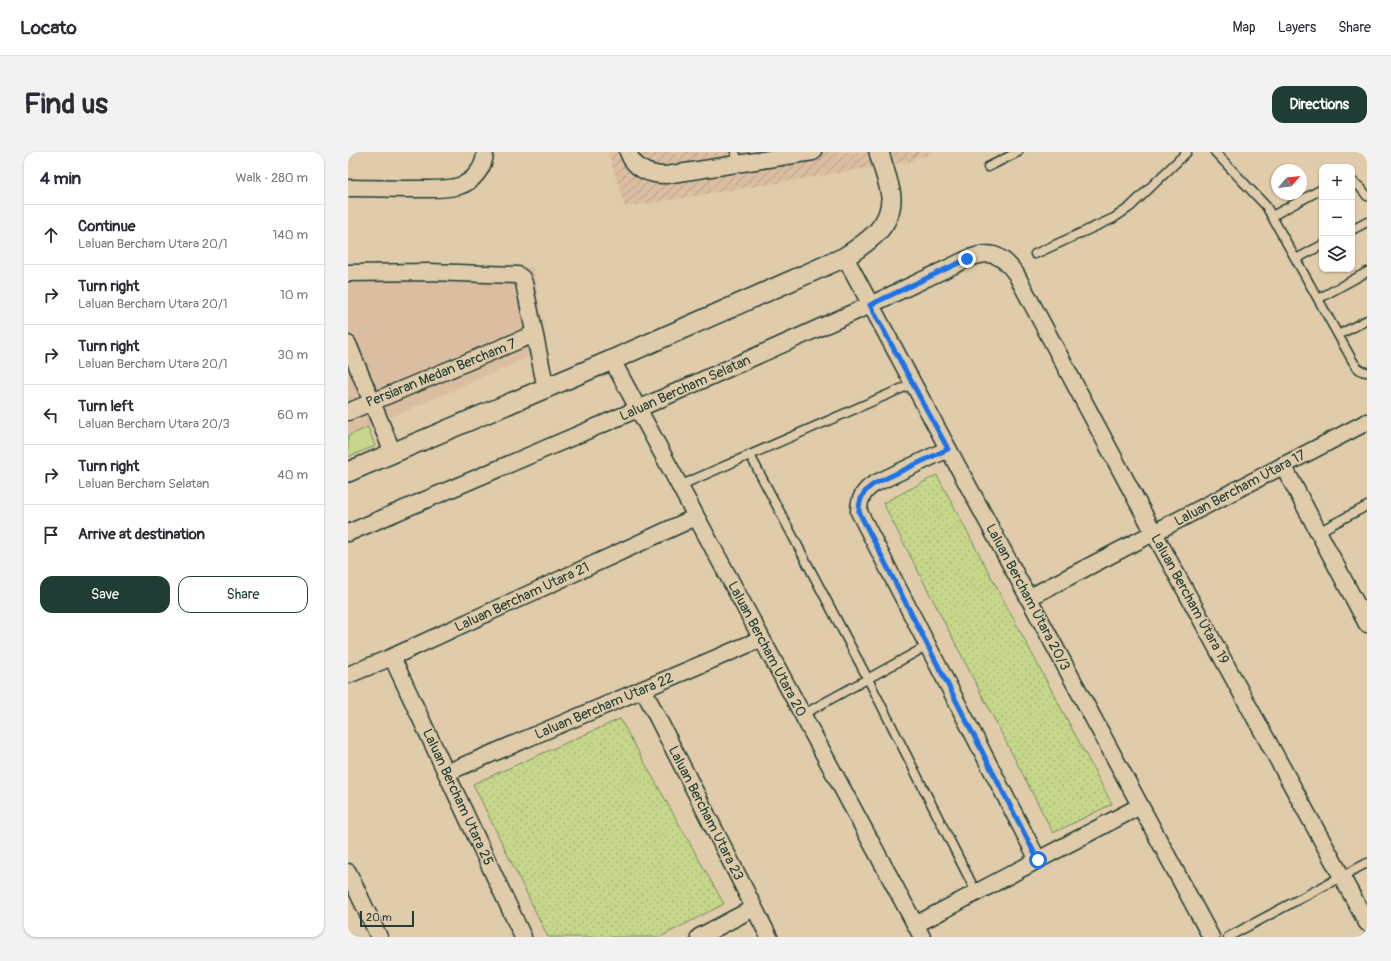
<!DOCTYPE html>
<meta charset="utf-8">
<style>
:root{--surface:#fff;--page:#f2f2f3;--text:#2b2b33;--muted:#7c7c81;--line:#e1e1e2;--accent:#1f3d34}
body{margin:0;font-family:Pangolin,sans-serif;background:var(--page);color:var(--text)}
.controls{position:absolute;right:12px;top:12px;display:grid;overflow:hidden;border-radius:8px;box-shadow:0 1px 3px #0004}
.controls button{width:36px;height:36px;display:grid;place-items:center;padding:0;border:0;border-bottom:1px solid var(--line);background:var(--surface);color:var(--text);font:20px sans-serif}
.compass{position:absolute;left:923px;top:12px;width:36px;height:36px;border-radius:50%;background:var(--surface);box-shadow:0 1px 3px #0004;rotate:62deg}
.scale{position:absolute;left:12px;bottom:10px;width:54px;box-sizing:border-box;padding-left:4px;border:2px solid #1f3d34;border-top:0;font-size:11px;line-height:14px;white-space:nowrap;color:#1f3d34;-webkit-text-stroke:3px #e0cbaa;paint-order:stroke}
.stop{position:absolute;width:12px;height:12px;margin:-9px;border:3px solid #1a73e8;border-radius:50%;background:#fff}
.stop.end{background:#1a73e8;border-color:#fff;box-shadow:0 1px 4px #0008}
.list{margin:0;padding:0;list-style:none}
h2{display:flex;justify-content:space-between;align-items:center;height:52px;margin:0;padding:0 16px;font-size:17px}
h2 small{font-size:13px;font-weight:400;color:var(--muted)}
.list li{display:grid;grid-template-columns:26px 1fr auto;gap:12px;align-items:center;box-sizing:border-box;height:60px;padding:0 16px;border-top:1px solid var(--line)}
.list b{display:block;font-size:15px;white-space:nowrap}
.list p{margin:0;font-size:13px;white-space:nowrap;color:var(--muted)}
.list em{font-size:13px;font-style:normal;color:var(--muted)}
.actions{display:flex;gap:8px;padding:12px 16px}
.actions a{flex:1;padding:9px 0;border:1px solid var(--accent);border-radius:12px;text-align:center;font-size:14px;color:var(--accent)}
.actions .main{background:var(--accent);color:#fff}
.icon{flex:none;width:22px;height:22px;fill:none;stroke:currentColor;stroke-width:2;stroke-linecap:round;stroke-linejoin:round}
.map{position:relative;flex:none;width:1019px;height:785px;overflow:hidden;border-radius:12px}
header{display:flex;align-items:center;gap:24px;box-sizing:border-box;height:56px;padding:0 20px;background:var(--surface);border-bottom:1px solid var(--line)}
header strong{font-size:19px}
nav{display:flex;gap:22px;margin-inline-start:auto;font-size:14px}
.intro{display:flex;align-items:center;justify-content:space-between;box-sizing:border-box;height:96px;padding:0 24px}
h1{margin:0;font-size:28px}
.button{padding:10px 18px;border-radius:12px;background:var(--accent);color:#fff;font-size:14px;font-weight:700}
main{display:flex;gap:24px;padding:0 24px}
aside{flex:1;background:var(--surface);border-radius:12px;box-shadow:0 1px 3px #0004}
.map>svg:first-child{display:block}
.built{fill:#dbbea1}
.industrial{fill:url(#industrial-furrows)}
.green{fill:#c6d78b;stroke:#728a60}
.park{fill:url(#park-dots);stroke:#728a60}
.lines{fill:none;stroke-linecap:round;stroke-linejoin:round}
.service-casing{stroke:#1f3d34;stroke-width:11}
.minor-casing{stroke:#1f3d34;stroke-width:19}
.tertiary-casing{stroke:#1f3d34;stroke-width:22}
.service{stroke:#e0cbaa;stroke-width:8}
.minor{stroke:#e0cbaa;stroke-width:16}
.tertiary{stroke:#e0cbaa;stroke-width:19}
.route{stroke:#1a73e8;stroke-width:5}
.labels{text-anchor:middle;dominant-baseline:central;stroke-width:3;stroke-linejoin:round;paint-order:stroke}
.street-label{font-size:14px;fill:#1f3d34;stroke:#e0cbaa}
</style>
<header>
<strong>Locato</strong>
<nav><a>Map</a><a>Layers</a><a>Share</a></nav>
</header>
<div class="intro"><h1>Find us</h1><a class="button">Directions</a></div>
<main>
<aside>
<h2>4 min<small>Walk · 280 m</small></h2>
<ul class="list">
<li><svg class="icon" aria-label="ahead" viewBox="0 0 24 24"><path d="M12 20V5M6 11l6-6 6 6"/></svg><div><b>Continue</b><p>Laluan Bercham Utara 20/1</p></div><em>140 m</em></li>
<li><svg class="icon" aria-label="right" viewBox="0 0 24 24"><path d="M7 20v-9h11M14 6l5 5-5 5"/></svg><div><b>Turn right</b><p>Laluan Bercham Utara 20/1</p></div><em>10 m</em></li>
<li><svg class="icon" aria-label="right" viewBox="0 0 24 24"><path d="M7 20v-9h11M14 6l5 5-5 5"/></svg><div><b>Turn right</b><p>Laluan Bercham Utara 20/1</p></div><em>30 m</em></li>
<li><svg class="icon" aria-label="left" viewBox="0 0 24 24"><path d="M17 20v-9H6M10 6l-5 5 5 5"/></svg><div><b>Turn left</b><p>Laluan Bercham Utara 20/3</p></div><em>60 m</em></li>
<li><svg class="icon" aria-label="right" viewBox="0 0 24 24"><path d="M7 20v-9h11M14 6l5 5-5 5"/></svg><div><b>Turn right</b><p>Laluan Bercham Selatan</p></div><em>40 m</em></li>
<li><svg class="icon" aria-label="arrive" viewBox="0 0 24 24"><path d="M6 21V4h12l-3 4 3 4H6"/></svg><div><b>Arrive at destination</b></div></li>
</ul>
<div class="actions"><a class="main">Save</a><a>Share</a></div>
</aside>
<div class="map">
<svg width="1019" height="785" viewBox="0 0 1019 785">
<defs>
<pattern id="industrial-furrows" width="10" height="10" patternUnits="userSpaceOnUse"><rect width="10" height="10" fill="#dbbea1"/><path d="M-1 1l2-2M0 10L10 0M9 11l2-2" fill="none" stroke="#b19c84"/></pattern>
<pattern id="park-dots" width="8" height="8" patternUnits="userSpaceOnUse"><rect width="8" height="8" fill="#c6d78b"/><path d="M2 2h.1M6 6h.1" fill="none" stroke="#aab979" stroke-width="1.8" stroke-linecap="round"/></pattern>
</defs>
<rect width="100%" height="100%" fill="#e0cbaa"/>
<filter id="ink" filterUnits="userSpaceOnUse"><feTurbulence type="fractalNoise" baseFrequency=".025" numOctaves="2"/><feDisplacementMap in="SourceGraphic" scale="8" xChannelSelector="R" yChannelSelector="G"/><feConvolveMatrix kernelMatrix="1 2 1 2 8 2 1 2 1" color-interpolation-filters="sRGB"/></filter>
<g filter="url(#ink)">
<!-- built -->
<path class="built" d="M185,115L200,197L0,284V116Z"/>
<!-- industrial -->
<path class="industrial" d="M260,0H587L560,10L277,55Z"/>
<!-- green -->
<path class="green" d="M20,275L27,294L0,305V284Z"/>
<!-- park -->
<path class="park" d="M589,323L764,652L705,681L535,351Z
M272,567L376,752L312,785H200L125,632Z"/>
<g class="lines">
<defs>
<path id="service" d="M387,0L391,13
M867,0L918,54L1003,206C1007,213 1011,220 1019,220
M640,15L670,0
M1004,29L1013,36L1019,44
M924,64L974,37
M1004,78L1019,70
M687,102L766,66L782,55L839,0
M948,107L974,93
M970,147L1019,120
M990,183L1019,168
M402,303L520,527L628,740
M331,334L564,232
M970,380L1019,354
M454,563L579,494
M880,785L1019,711"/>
<path id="minor" d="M280,0C286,17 301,23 318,23L465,0
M0,36C24,36 47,37 71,37C84,37 98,38 111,34C125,30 137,15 137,0
M497,105L863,785
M0,121L81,120L170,123L174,126L176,131L198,237
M0,192L45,301
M264,208L574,785
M0,260L186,182
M600,297L526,332C515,339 511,347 511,360L690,708
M935,313L1019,472
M0,381L290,257L522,153L619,107C642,98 653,101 668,122L806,381L1019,771
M680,446L1019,270
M44,505L175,785
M0,523L44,505L348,365
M295,537L421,785
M98,621L413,487
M0,720L31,785
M567,773L792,654
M351,785L406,756"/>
<path id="tertiary" d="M0,320L264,208L497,105C519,90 544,75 543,45C542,32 534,13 531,0"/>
</defs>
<!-- service casing -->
<use href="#service" class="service-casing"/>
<!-- minor casing -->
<use href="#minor" class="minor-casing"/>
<!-- tertiary casing -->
<use href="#tertiary" class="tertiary-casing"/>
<!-- service -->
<use href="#service" class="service"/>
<!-- minor -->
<use href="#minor" class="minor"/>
<!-- tertiary -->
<use href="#tertiary" class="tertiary"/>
</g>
</g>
<g class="lines" filter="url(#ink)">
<!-- route -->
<path class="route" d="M619,107L522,153L600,297L526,332C515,339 511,347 511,360L690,708"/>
</g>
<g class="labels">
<!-- street labels -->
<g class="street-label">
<text transform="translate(93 221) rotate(-22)">Persiaran Medan Bercham 7</text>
<text transform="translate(337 236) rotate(-24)">Laluan Bercham Selatan</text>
<text transform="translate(892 336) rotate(-28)">Laluan Bercham Utara 17</text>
<text transform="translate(174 445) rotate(-25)">Laluan Bercham Utara 21</text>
<text transform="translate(680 445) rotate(62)">Laluan Bercham Utara 20/3</text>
<text transform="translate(842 447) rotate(61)">Laluan Bercham Utara 19</text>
<text transform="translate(419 497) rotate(62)">Laluan Bercham Utara 20</text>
<text transform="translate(256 554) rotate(-23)">Laluan Bercham Utara 22</text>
<text transform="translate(110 645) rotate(65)">Laluan Bercham Utara 25</text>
<text transform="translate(358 661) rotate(63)">Laluan Bercham Utara 23</text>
</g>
</g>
</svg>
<div class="controls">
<button>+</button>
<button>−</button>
<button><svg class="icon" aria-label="layers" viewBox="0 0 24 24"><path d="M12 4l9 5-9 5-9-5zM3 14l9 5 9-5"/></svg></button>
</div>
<svg class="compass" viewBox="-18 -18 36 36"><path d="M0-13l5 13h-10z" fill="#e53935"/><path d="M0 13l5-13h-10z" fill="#7c7c81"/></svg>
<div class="scale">20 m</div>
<div class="stop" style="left:690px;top:708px"></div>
<div class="stop end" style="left:619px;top:107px"></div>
</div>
</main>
